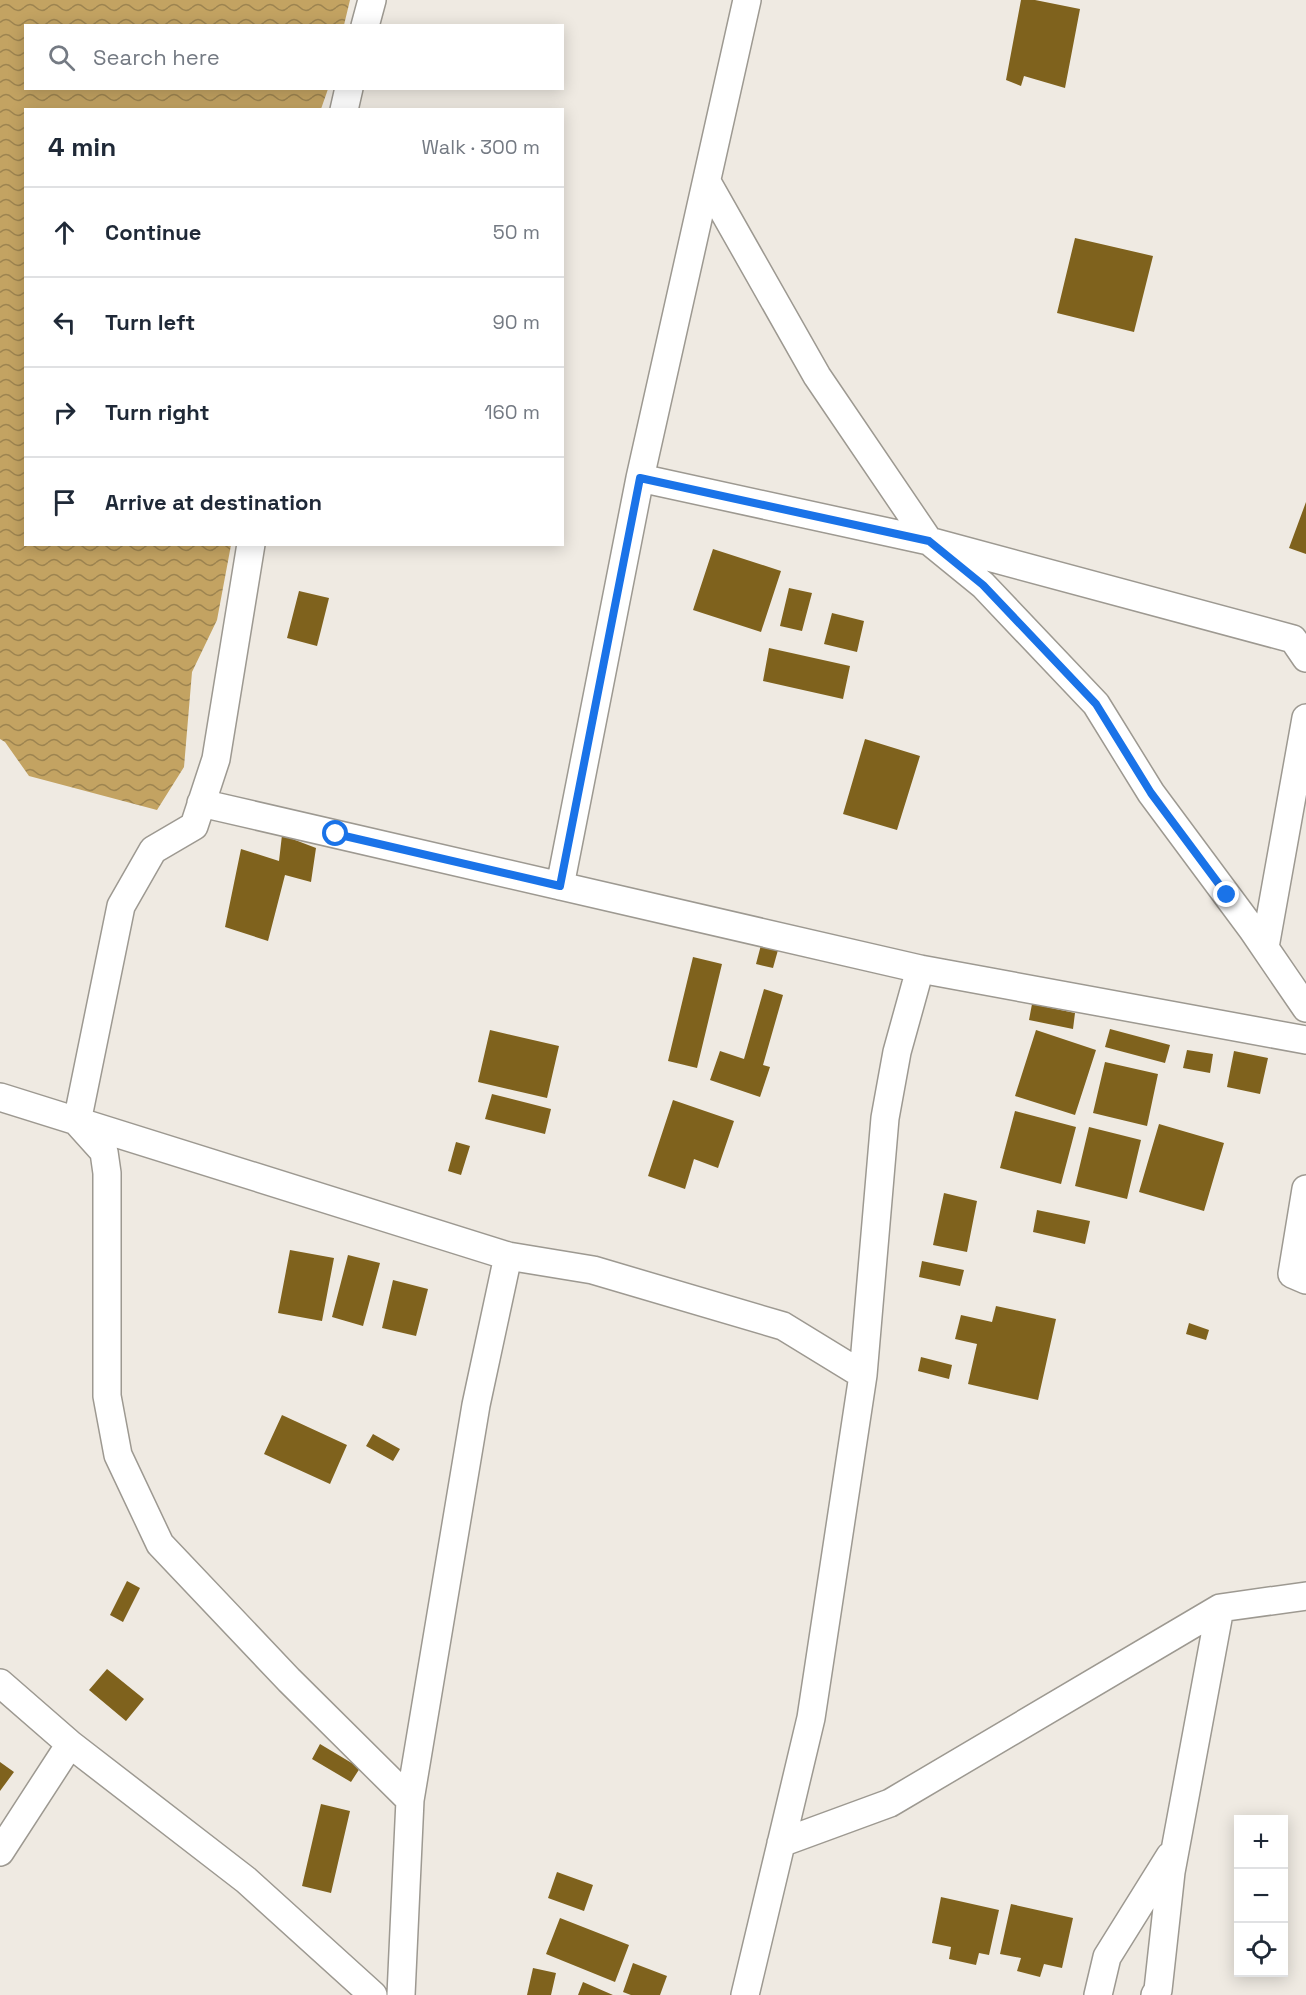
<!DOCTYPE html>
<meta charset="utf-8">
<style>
:root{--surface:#fff;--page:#f2f2f3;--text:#1f2937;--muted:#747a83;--line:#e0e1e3}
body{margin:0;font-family:"Space Grotesk",sans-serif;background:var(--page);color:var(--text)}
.controls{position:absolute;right:18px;bottom:18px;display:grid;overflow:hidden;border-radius:0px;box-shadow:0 3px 15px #0003}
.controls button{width:54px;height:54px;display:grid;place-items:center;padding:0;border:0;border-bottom:2px solid var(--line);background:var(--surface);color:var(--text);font:30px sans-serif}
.stop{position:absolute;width:18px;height:18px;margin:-14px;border:4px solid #1a73e8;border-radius:50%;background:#fff}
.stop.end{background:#1a73e8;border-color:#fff;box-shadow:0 2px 6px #0008}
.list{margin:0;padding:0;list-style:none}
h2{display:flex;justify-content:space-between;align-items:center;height:78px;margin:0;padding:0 24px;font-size:26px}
h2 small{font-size:20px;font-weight:400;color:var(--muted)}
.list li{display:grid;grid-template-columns:39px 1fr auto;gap:18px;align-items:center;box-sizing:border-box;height:90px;padding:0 24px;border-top:2px solid var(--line)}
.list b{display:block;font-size:22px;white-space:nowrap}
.list em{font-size:20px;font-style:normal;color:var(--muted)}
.icon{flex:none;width:33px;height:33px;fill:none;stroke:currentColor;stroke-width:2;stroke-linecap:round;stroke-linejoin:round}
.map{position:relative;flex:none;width:1306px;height:1995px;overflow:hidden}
.search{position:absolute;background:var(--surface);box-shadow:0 3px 15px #0003;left:24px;top:24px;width:540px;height:66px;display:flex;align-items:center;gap:15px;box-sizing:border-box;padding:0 21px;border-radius:0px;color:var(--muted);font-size:22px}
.panel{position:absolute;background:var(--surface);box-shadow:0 3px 15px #0003;left:24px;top:108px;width:540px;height:438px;border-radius:0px}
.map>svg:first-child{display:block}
.water{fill:url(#water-waves)}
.building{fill:#7f621d}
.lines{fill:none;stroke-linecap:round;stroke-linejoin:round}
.street-casing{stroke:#9d9991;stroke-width:30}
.street{stroke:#fff;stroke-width:27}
.route{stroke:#1a73e8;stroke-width:8}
</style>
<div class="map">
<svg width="1306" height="1995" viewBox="0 0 1306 1995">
<defs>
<pattern id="water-waves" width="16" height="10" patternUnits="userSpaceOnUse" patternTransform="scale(1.5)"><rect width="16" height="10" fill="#c3a362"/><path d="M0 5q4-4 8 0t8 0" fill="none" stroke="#9d8450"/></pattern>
</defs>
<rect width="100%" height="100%" fill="#efeae2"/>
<!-- water -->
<path class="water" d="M0,0H350L344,25L26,26V88L328,89L321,109L26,110V544L231,545L217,620L192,672L184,767L157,810L29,776L5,742L0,739Z"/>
<!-- building -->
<path class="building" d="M1021,0H1035L1080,9L1065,88L1024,76L1021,86L1006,80Z
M1075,238L1153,256L1134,332L1057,313Z
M1306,502V554L1289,548Z
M713,549L781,571L761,632L693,610Z
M789,588L812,593L802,631L780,626Z
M299,591L329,598L317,646L287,638Z
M832,613L864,621L857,652L824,644Z
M769,648L850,666L843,699L763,681Z
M865,739L920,756L897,830L843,814Z
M282,835L316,848L311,882L285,875L268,941L225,927L241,849L279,861Z
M761,945L778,950L773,968L756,964Z
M693,957L722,964L697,1068L668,1061Z
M764,989L783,995L763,1065L770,1067L760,1097L710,1080L720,1051L744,1059Z
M1032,1004L1075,1013L1073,1029L1029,1020Z
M1110,1029L1170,1045L1165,1063L1105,1047Z
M490,1030L559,1046L547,1098L478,1082Z
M1036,1030L1096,1050L1075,1115L1015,1096Z
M1187,1050L1213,1054L1210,1073L1183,1068Z
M1234,1051L1268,1058L1260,1094L1227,1087Z
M1105,1062L1158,1074L1147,1126L1093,1113Z
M492,1094L551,1109L545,1134L485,1119Z
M673,1100L734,1121L718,1168L694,1159L685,1189L648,1176Z
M1015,1111L1076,1127L1061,1184L1000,1168Z
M1159,1124L1224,1143L1204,1211L1139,1192Z
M1089,1127L1141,1140L1127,1199L1075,1186Z
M456,1142L470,1146L461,1175L448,1171Z
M944,1193L977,1201L967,1252L933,1245Z
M1037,1210L1090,1221L1085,1244L1033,1232Z
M290,1250L334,1258L322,1321L278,1313Z
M348,1255L380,1263L363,1326L332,1317Z
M922,1261L964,1270L960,1286L919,1277Z
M393,1280L428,1289L416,1336L382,1328Z
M996,1306L1056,1319L1038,1400L968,1384L977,1344L955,1339L961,1315L992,1322Z
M1189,1323L1209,1330L1206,1340L1186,1334Z
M921,1357L952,1365L949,1379L918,1371Z
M282,1415L347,1445L330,1484L264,1454Z
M373,1434L400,1449L393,1461L366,1446Z
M127,1581L140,1588L123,1622L110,1615Z
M107,1669L144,1699L126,1721L89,1690Z
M320,1744L360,1768L351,1782L312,1759Z
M0,1762L14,1772L0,1791Z
M321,1804L350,1811L331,1893L302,1886Z
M557,1872L593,1885L584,1911L548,1898Z
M941,1897L999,1910L989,1955L979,1953L976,1965L949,1959L951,1947L932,1943Z
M1011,1904L1073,1918L1062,1968L1044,1964L1040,1977L1017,1971L1021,1958L1000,1954Z
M560,1918L629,1945L615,1982L546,1954Z
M633,1963L667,1976L660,1995H631L623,1992Z
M533,1968L556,1973L551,1995H527Z
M583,1982L613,1995H578Z"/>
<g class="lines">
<defs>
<path id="street" d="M365,26L372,0
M344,110L349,88
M707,182L817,376L929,541L1293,639L1306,658
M640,478L929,541L983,585L1096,704L1151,793L1252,929L1306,1008
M251,544L216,759L194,826L153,850L121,906L77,1122L104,1152L107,1173V1396L118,1455L160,1544L289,1680L410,1800L401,1995
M201,803L920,969L897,1052L885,1118L863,1375L811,1718L745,1995
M560,886L640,478L747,0
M1265,947L1306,718
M920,969L1306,1040
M0,1097L508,1256L476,1405L410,1800
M1306,1189L1292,1274L1306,1280
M508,1256L593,1270L783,1326L863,1375
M1220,1608L1306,1596
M0,1683L70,1744
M781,1843L890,1803L1220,1608L1171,1872L1158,1990L1155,1995
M0,1852L70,1744L246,1880L373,1995
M1098,1995L1107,1957L1170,1856"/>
</defs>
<!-- street casing -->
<use href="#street" class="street-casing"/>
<!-- street -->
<use href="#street" class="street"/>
</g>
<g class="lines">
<!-- route -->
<path class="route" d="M336,834L560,886L640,478L929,541L983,585L1096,704L1151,793L1227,895"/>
</g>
</svg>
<div class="controls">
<button>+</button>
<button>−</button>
<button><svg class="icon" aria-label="locate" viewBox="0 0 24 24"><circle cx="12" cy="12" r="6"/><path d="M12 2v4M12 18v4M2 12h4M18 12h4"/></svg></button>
</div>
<div class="stop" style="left:336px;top:834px"></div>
<div class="stop end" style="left:1227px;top:895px"></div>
<div class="search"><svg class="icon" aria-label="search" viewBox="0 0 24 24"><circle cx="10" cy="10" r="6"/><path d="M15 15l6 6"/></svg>Search here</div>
<section class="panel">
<h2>4 min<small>Walk · 300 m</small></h2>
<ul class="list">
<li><svg class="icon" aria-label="ahead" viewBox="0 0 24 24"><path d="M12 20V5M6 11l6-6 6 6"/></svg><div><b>Continue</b></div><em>50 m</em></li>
<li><svg class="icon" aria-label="left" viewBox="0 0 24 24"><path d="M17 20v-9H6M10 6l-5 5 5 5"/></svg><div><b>Turn left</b></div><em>90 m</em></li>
<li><svg class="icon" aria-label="right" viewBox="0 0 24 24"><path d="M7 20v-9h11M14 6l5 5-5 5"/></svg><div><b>Turn right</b></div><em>160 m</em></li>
<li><svg class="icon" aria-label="arrive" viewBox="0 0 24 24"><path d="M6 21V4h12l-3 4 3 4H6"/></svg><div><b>Arrive at destination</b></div></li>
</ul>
</section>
</div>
